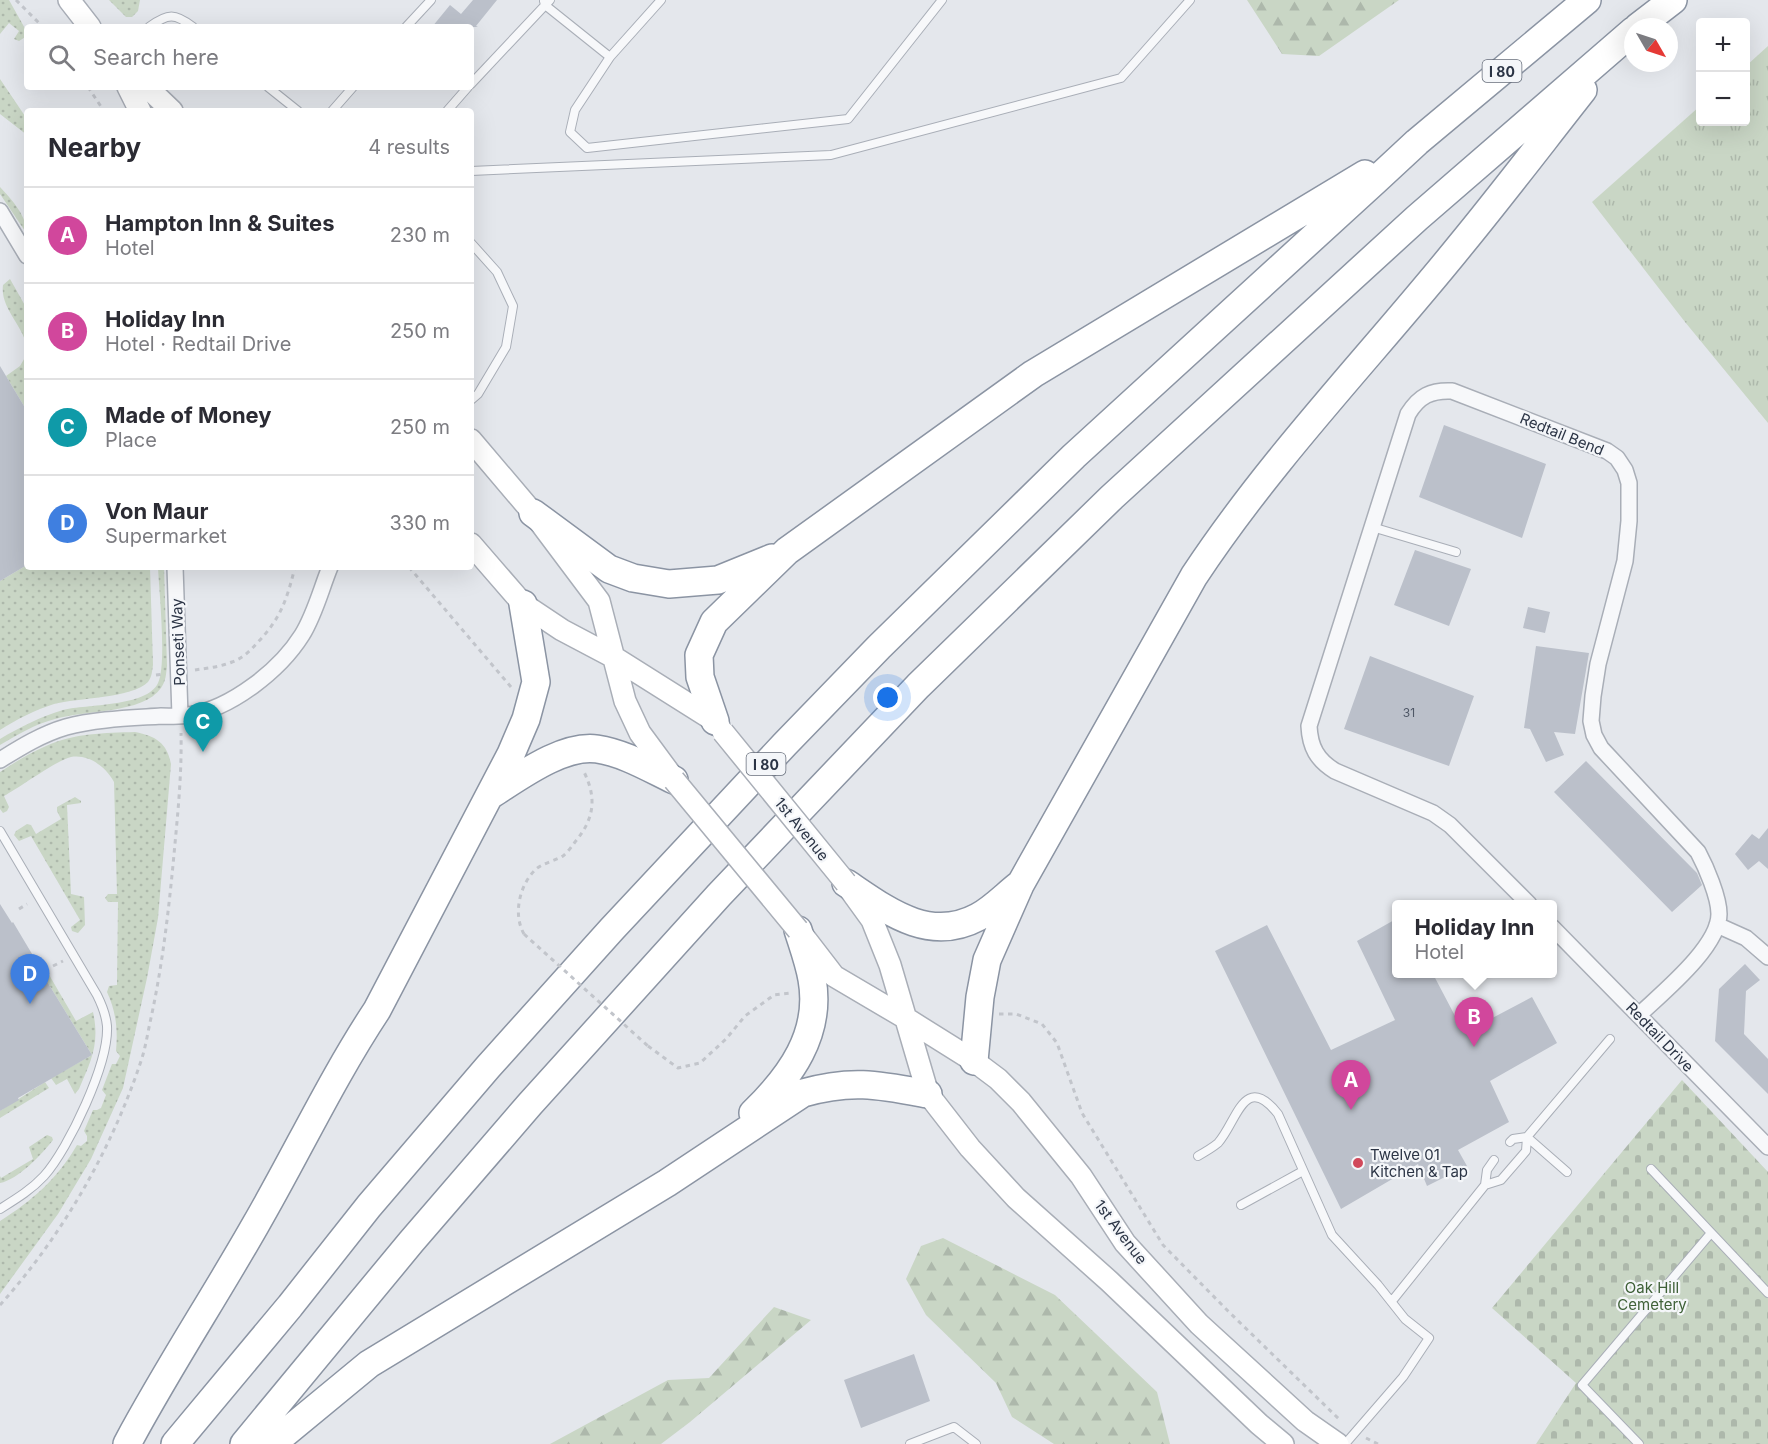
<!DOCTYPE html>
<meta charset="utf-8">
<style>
:root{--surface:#fff;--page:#f2f2f3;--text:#2b2b33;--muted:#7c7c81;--line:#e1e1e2;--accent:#ea580c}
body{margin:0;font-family:Inter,sans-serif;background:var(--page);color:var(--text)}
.controls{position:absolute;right:18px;top:18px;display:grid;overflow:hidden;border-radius:6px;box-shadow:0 6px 24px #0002}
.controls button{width:54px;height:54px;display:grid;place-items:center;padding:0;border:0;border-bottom:2px solid var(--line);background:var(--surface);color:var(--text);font:30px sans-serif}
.compass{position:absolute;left:1624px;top:18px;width:54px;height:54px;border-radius:50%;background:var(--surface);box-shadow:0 6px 24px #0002;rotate:129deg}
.you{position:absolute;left:888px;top:698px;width:21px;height:21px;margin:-15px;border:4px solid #fff;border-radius:50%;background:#1a73e8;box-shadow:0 0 0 9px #1a73e833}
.badge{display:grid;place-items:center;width:39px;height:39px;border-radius:50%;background:var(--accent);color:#fff;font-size:20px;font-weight:700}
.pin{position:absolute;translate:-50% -50px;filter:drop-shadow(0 2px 3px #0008)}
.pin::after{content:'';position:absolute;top:32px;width:21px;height:18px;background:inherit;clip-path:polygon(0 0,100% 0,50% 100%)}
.popup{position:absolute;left:1392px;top:900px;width:165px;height:78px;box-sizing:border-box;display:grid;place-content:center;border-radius:6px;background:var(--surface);filter:drop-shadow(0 2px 4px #0005);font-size:20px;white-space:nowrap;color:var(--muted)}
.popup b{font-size:22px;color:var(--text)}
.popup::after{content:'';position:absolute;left:50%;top:100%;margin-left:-12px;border:12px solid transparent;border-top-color:var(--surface)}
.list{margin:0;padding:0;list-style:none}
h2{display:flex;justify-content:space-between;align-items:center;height:78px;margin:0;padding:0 24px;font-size:26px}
h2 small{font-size:20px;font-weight:400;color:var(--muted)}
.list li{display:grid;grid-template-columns:39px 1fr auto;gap:18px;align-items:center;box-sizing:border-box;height:96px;padding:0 24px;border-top:2px solid var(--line)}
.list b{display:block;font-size:22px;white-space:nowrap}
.list p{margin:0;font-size:20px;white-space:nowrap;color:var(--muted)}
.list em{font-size:20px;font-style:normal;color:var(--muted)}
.icon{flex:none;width:33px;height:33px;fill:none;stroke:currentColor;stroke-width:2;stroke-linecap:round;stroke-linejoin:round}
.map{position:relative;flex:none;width:1768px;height:1444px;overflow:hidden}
.search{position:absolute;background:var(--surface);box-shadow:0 6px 24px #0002;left:24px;top:24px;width:450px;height:66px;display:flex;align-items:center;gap:15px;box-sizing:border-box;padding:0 21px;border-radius:6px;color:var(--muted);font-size:22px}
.panel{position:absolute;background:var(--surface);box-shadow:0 6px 24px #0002;left:24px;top:108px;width:450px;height:462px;border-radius:6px}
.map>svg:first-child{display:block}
.grass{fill:url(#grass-dots)}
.forest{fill:url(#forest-firs)}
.cemetery{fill:url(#cemetery-stones)}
.park{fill:url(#park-tufts)}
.building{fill:#bbc0ca}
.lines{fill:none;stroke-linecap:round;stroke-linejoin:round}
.service-casing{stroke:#a9aeb7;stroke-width:10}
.minor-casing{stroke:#a9aeb7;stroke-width:18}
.secondary-casing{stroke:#a9aeb7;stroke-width:24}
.motorway-casing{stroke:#8b94a3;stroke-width:30}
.path{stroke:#c2c5cb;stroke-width:3;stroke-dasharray:4.5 4.5;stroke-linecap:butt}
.service{stroke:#f7f8fa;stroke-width:8}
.minor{stroke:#f7f8fa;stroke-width:15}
.secondary{stroke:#fff;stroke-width:21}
.motorway{stroke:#fff;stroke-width:27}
.secondary-bridge-casing{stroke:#a9aeb7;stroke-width:24;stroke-linecap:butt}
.path-bridge{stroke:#c2c5cb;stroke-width:3;stroke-dasharray:4.5 4.5;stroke-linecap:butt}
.secondary-bridge{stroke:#fff;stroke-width:21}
.poi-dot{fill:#d1495b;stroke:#f4f6f9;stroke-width:2}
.labels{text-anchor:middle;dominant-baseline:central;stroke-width:4.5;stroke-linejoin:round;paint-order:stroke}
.number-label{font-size:12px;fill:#4f5766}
.shield{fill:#f4f6f9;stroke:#676e7b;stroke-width:1.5}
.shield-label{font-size:14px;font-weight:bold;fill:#2b3445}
.street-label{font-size:15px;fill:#2b3445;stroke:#f4f6f9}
.poi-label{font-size:15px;fill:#2b3445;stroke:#f4f6f9;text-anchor:start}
.park-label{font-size:15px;fill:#3f6138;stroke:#f4f6f9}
</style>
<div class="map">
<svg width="1768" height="1444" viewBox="0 0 1768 1444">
<defs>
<pattern id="grass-dots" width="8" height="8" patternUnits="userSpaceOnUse" patternTransform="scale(1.5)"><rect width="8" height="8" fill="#c9d6c5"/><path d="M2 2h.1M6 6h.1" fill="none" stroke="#adb8ab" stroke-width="1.8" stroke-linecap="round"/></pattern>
<pattern id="forest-firs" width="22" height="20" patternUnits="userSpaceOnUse" patternTransform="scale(1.5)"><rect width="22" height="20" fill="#c9d6c5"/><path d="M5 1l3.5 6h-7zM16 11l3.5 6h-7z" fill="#adb8ab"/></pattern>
<pattern id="cemetery-stones" width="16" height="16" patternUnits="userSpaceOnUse" patternTransform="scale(1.5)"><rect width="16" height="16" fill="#c9d6c5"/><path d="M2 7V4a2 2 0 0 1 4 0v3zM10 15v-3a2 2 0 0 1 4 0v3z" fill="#adb8ab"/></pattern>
<pattern id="park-tufts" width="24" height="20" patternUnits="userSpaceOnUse" patternTransform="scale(1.5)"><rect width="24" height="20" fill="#c9d6c5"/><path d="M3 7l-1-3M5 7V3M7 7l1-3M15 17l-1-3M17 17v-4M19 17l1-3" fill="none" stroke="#adb8ab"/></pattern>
</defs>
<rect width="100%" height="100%" fill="#e4e7ec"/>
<!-- grass -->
<path class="grass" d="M0,0H9L27,32V36L19,41L14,39L19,31L9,23L0,34Z
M109,0H140L138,11L132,17H126Z
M0,79L27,119V135L0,114Z
M0,187C12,200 27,216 27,234L0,194Z
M10,279L27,309V347C23,325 0,308 3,285Z
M27,354V411L6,376L20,366Z
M27,565V567H150L153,665C152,671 152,677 148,682C133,698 77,698 54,704C35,710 17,719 0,730V581Z
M158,567H164L167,666C166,674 166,681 161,688C143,714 84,710 55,719C35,724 17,735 0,745V739C20,727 40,717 63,710C86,704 147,707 158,683C167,665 159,590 158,567Z
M135,732C156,736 167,743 171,764L158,918L147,978L123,1088L91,1159L58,1214L0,1294V1221C32,1201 58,1178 77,1145L81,1146L87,1141V1136L84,1131L93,1110H97L101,1108L106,1095L102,1090L112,1064H116L120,1056L116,1051C118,1030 116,1011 107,992L109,986L117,985L118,902H108L105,898L108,894H117L114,782C106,767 89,754 71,757C57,760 19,788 4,796L9,807L7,811L3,813L0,809V772C15,762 30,753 46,746C74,733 105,733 135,732Z
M75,797L81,801V803L67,805L71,894L84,897L85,925L78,933L72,931L71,927L80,920L31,836L19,841L14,835L16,831L27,824L31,825L36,834L61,819L57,811V807Z
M41,961L76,1021L93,1012C100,1044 91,1061 79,1089L75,1094L67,1079L56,1085L51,1078L92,1055L37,965Z
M45,1082L49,1088L0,1118V1111Z
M47,1135L52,1137L53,1140C42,1154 18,1180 0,1183V1176L1,1178L33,1159L29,1147Z"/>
<!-- forest -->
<path class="forest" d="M1247,0H1399L1319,56L1282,54Z
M943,1238L1055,1295L1157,1392L1170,1444H1054L1012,1417L996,1383L926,1315L906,1279L921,1246Z
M774,1307L811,1320L690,1422L661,1444H550L668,1380L709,1378Z"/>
<!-- cemetery -->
<path class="cemetery" d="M1682,1080L1768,1172V1444H1536L1576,1383L1492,1308Z"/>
<!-- park -->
<path class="park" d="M1768,46V423L1685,322L1592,202L1700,106V122H1746V66Z"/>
<!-- building -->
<path class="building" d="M473,0H497L476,26L478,27H432L450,5L461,14Z
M0,366L27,411V565L0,581Z
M1444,425L1546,464L1522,538L1419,497Z
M1415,550L1471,569L1449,626L1394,605Z
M1528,607L1550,612L1545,633L1523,628Z
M1536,646L1589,653L1575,734L1554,732L1564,755L1546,762L1530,729L1524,728Z
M1370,656L1474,696L1449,766L1344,729Z
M1586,761L1697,873L1702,885L1672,912L1554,792Z
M1768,828V869L1759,861L1748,870L1735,854L1752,834L1759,839Z
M0,904L12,923L13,922L38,964L37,965L92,1055L18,1098L19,1100L0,1111Z
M1396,919V974H1433L1464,1033L1532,997L1557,1043L1490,1081L1509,1122L1458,1150L1467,1166L1427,1186L1418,1164L1341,1209L1215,951L1267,925L1331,1050L1395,1020L1357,941Z
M1745,964L1760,980L1746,991L1744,1034L1768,1059V1094L1715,1041L1719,989Z
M914,1354L930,1401L861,1428L844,1380Z"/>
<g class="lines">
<defs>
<path id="service" d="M661,0L610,57L575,110L570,132L587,148L848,119L942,0
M544,1L545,5L610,57
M149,27C168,13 175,13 193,27
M406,27L431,0
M471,84L550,0
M268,87L298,111
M332,111L353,87
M447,111L468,87
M471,171L831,155L1121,78L1190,0
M471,243L497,272L513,306L506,347L478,394L471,400
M1372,527L1456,552
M0,831L97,995C102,1005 106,1015 107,1026C109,1063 69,1148 44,1176C31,1190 16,1199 0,1209
M1510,1142L1513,1139L1527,1137L1567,1172
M1198,1156C1205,1152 1212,1148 1218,1143C1237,1122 1244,1071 1278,1114L1332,1235L1378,1285L1405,1319L1429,1338L1403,1377L1345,1444
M1651,1169L1768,1293
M1485,1185L1487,1170L1494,1160
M1241,1205L1303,1171
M1392,1301L1485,1185L1501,1180L1526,1151L1527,1137L1610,1039
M910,1444L954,1427L976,1444
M1639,1444L1582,1385L1711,1233"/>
<path id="minor" d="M0,211L27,256
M175,567L180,716
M0,760C21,747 42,734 66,727C95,719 131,718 161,716C171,716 180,717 189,715C231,709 280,670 302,635C315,614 321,589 330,567
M1529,904L1450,825L1433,813L1335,771C1317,760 1310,747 1309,726L1408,414C1419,396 1431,390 1452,391L1607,451L1617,458L1625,470L1629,483V521L1625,561L1598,664L1593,696L1591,721L1594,735L1601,748L1698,852C1706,867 1719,897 1719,914C1719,947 1662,993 1639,1015
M1717,925L1746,938L1768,957
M1552,927L1768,1147"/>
<path id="secondary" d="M69,0L90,27
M128,87L140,111
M147,87L172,111
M471,440L533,513L599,601L625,701L640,733L674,779
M471,544L523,604L562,630L615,658L715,721L719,726
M851,891L872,920L890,965L928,1094L970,1148L1016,1198L1109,1281L1259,1424L1283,1444
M804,937L834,976L907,1019L974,1061L998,1079L1021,1102L1081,1176L1125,1243L1199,1324L1305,1421L1338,1444"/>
<path id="motorway" d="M1638,27L1673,0
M533,513L609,569L633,578L669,584L718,580L772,558
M715,721L700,677L699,655L714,622L787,551L1033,374L1365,174
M492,794C519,777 563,744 597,749C624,753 649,768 674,780
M846,883C885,909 928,944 978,917C993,909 1006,895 1019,885
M974,1061L980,997L987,960L1020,885L1194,576C1272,458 1370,357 1459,247C1501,196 1542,142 1583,90
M753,1113C790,1077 822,1034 812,979C809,962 803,946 798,930
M127,1444C167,1369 214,1298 256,1224C297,1153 332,1078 377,1010L511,754L526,719L536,682L523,604
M175,1444L290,1306L369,1206L488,1067L612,929L785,744L879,647L1074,456L1375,181L1417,142L1587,0
M244,1444L411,1242L530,1104L719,895L918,686L1112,497L1417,218L1633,31
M272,1444L369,1364L667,1183L803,1093C852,1079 879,1085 928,1094"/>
</defs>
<!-- service casing -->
<use href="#service" class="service-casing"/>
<!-- minor casing -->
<use href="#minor" class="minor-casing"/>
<!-- secondary casing -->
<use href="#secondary" class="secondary-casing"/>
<!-- motorway casing -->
<use href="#motorway" class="motorway-casing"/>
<!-- path -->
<path class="path" d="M16,0L43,27
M88,87L104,111
M409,567L511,687
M195,670C207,668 220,667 232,662C243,658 250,651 258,642C281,618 287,599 295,567
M156,675L164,674
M19,909L27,904
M524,934C513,915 519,886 535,870C542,863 555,861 563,856C568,852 572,846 575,842C595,818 597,797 583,770
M53,966L63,961
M999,1014H1016L1042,1024L1057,1043L1082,1113L1163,1245L1228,1311L1341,1421
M648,1046L678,1068L700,1063L726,1039L745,1016L774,995L791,993
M0,1305C63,1235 113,1147 142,1058C146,1045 148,1031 151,1018C162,967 168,916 173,865C177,821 182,777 181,733
M1366,1438L1378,1444"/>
<!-- service -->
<use href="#service" class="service"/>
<!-- minor -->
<use href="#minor" class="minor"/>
<!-- secondary -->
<use href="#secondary" class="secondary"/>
<!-- motorway -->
<use href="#motorway" class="motorway"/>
<defs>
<path id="secondary-bridge" d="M723,732L846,883
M674,780L798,930"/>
</defs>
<!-- secondary-bridge casing -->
<use href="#secondary-bridge" class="secondary-bridge-casing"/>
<!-- path-bridge -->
<path class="path-bridge" d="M524,934L648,1046"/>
<!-- secondary-bridge -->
<use href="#secondary-bridge" class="secondary-bridge"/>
</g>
<!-- markers -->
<circle class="poi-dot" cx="1358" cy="1163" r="6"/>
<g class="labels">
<!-- number labels -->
<g class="number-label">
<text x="1409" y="712">31</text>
</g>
<!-- shield labels -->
<g class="shield">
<rect x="1482.5" y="60" width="39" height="22" rx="4.5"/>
<rect x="746.5" y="753" width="39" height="22" rx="4.5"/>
</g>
<g class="shield-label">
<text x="1502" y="71">I 80</text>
<text x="766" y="764">I 80</text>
</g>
<!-- street labels -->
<g class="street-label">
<text transform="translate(1562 434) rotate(22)">Redtail Bend</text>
<text transform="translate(178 642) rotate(-92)">Ponseti Way</text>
<text transform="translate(802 829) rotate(51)">1st Avenue</text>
<text transform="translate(1660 1037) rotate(46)">Redtail Drive</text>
<text transform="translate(1121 1232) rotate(53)">1st Avenue</text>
</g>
<!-- poi labels -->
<g class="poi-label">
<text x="1370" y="1154">Twelve 01<tspan x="1370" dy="17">Kitchen &amp; Tap</tspan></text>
</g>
<!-- park labels -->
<g class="park-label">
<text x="1652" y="1287">Oak Hill<tspan x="1652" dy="17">Cemetery</tspan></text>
</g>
</g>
</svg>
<div class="controls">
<button>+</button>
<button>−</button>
</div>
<svg class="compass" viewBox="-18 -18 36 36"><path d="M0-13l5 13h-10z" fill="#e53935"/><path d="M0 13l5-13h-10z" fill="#7c7c81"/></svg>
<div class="you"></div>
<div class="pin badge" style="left:1351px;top:1110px;background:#d1479c">A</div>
<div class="pin badge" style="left:1474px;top:1047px;background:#d1479c">B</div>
<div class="popup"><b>Holiday Inn</b>Hotel</div>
<div class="pin badge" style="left:203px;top:752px;background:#0f9aa8">C</div>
<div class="pin badge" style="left:30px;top:1004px;background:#3f7fe0">D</div>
<div class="search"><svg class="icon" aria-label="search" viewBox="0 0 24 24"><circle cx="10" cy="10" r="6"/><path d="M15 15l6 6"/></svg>Search here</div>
<section class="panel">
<h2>Nearby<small>4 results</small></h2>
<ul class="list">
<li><span class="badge" style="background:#d1479c">A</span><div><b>Hampton Inn &amp; Suites</b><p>Hotel</p></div><em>230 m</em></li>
<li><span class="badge" style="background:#d1479c">B</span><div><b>Holiday Inn</b><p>Hotel · Redtail Drive</p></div><em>250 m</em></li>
<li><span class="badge" style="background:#0f9aa8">C</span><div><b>Made of Money</b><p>Place</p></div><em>250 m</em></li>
<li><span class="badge" style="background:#3f7fe0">D</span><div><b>Von Maur</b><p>Supermarket</p></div><em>330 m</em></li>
</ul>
</section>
</div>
